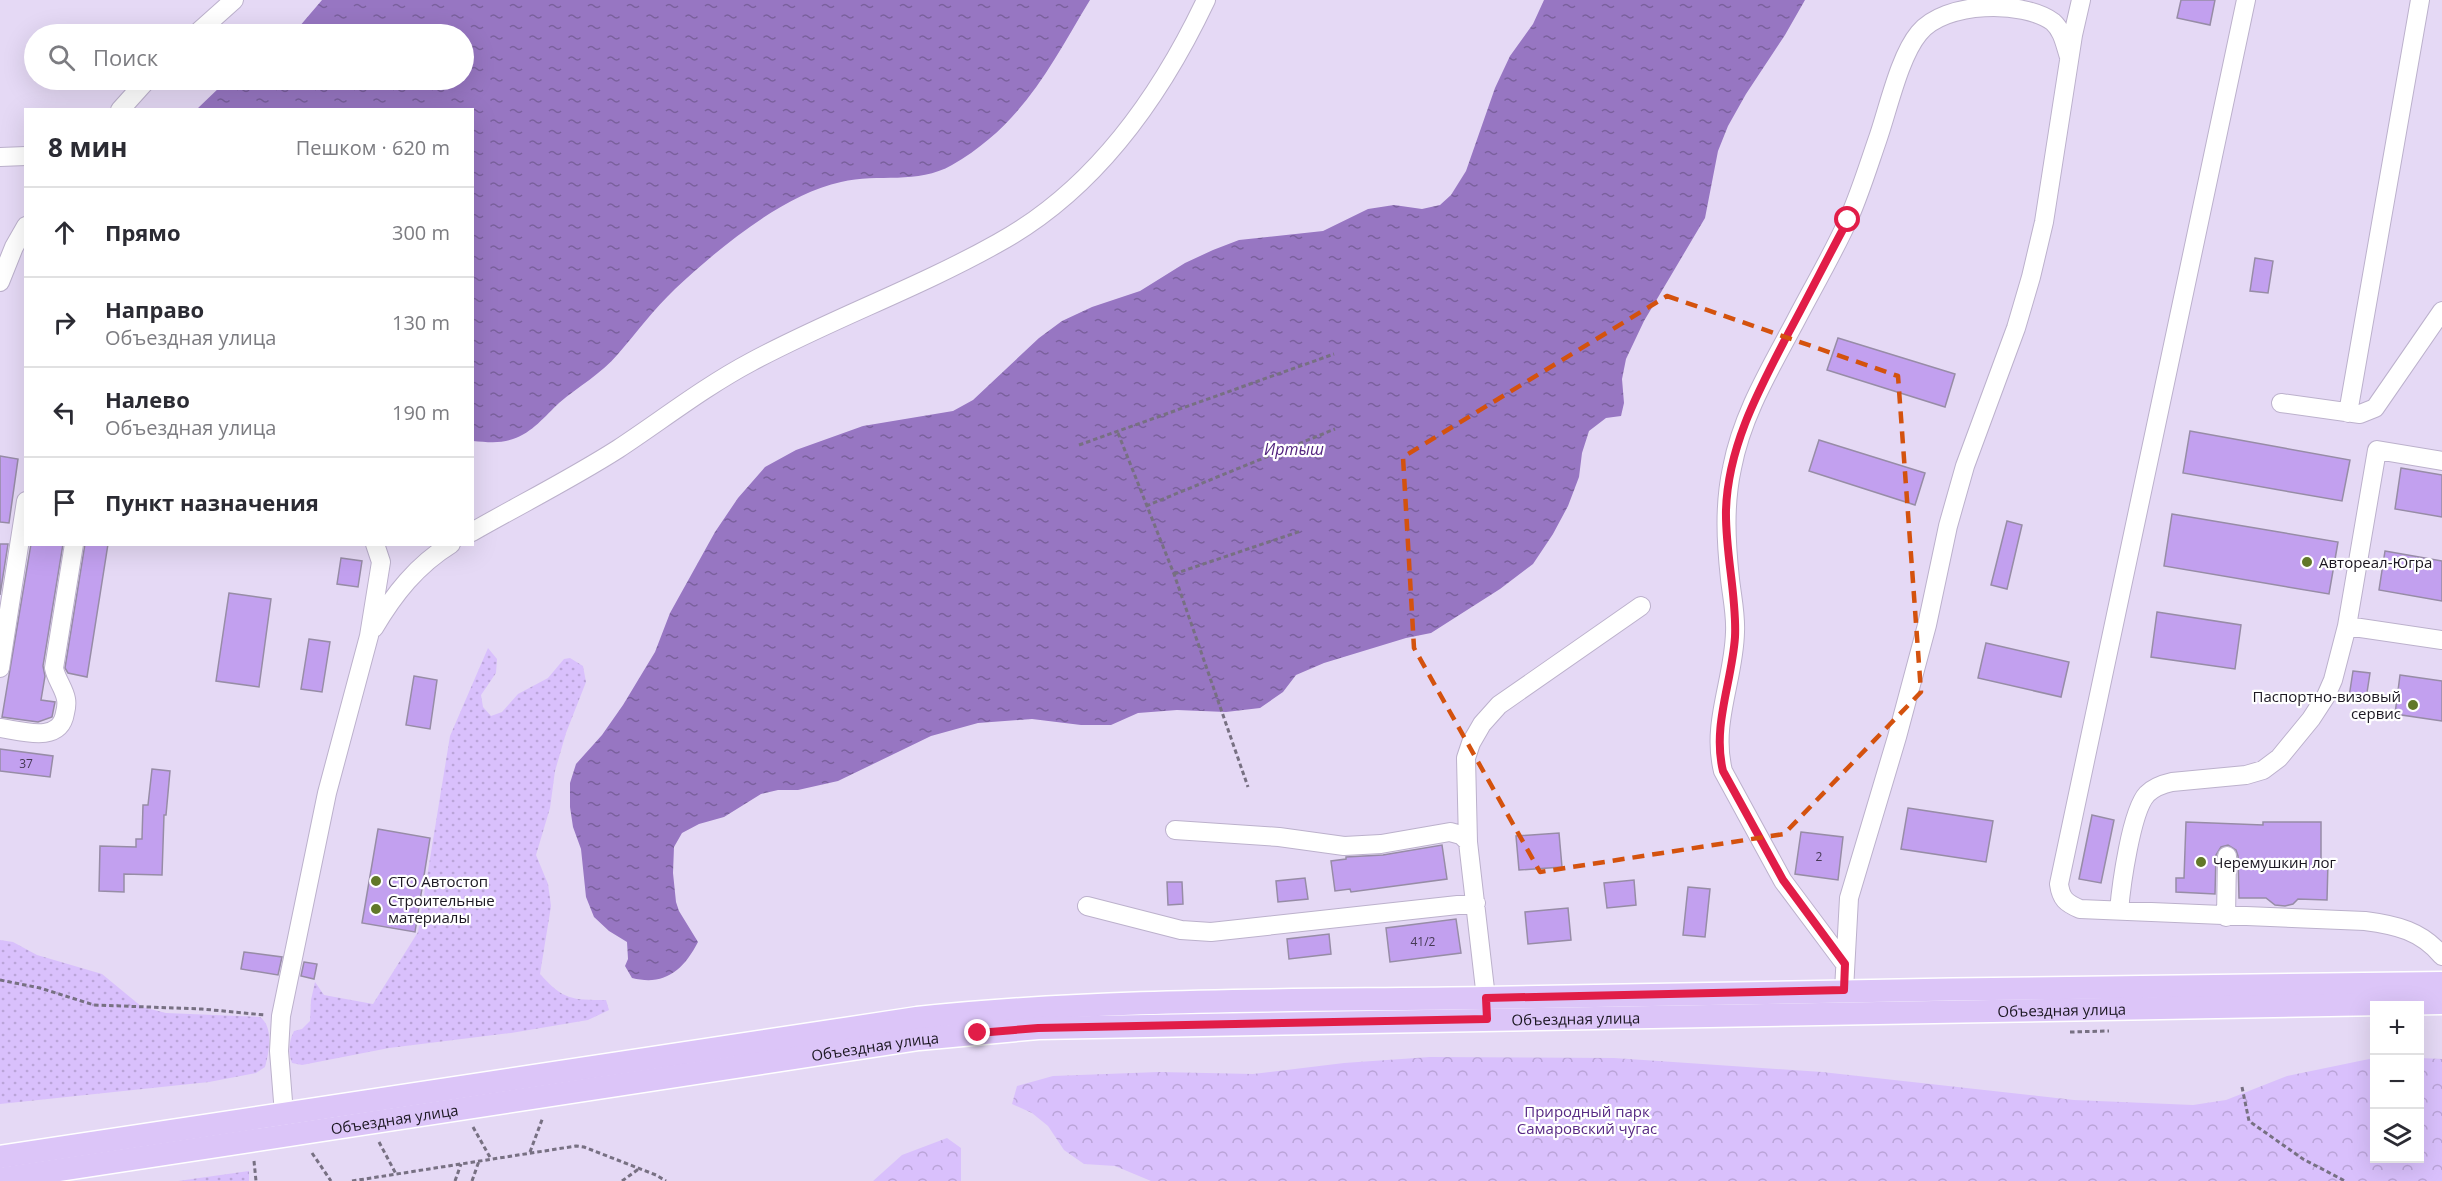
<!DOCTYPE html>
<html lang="ru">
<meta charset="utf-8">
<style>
:root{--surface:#fff;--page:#f7f7f7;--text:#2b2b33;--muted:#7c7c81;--line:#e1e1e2}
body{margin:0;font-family:"Open Sans",sans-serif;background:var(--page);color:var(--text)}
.controls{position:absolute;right:18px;bottom:18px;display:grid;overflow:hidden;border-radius:0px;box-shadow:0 6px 24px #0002}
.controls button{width:54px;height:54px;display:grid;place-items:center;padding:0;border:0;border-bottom:2px solid var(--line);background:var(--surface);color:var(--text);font:30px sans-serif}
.stop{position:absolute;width:18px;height:18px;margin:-14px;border:4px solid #e11d48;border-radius:50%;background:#fff}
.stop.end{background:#e11d48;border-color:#fff;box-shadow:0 2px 6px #0008}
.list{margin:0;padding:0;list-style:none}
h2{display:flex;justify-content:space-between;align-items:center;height:78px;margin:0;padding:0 24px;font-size:26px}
h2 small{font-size:20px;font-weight:400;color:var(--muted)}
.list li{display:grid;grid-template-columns:39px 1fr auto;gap:18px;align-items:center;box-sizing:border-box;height:90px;padding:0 24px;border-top:2px solid var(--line)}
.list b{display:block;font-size:22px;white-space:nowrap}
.list p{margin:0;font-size:20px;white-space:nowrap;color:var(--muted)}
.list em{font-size:20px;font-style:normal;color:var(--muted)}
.icon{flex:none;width:33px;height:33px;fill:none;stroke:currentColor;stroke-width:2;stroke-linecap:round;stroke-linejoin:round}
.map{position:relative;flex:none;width:2442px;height:1181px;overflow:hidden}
.search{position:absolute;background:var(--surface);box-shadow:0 6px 24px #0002;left:24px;top:24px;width:450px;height:66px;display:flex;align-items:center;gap:15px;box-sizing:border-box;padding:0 21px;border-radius:33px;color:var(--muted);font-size:22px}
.panel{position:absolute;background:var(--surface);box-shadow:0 6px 24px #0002;left:24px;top:108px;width:450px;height:438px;border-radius:0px}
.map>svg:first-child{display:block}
.grass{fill:url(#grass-dots)}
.forest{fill:url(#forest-crowns)}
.water{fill:url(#water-ripples)}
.building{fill:#c2a0ef;stroke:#978ca6;stroke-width:1.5}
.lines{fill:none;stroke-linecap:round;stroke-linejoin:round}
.minor-casing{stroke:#bcb1cc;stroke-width:20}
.major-casing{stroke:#fff;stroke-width:25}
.path{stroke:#777082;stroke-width:3;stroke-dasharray:4.5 3;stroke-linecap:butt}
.minor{stroke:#fff;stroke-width:18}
.major{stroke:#dcc5f8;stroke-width:22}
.route{stroke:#e11d48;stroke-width:8}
.marked{fill:none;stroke:#d4520e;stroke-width:4.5;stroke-dasharray:12 8;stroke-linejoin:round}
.poi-dot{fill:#617829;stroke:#fff;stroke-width:2}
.labels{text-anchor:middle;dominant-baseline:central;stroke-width:4.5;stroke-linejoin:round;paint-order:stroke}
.number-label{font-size:12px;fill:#453954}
.poi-label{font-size:15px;fill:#1b1721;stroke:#fff;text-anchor:start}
.street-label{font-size:15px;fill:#1b1721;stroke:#fff}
.park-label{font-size:15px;fill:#572984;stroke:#fff}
.water-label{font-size:16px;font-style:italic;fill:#53247f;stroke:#fff}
</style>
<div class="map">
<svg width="2442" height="1181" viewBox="0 0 2442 1181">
<defs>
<pattern id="grass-dots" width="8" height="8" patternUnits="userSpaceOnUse" patternTransform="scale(1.5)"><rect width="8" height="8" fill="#d9c0fc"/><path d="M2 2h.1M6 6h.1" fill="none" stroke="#baa4d8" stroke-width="1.8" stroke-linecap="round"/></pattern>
<pattern id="forest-crowns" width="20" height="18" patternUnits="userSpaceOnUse" patternTransform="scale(1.5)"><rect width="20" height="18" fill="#d9c0fc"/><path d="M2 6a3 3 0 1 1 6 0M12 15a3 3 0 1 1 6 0" fill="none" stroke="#baa4d8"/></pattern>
<pattern id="water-ripples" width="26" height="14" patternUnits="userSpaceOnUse" patternTransform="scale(1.5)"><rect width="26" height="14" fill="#9776c2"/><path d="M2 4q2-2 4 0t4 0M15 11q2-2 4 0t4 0" fill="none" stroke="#7a609d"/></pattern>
</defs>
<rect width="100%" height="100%" fill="#e5d9f5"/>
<!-- grass -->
<path class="grass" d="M488,648L497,659L496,673L481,695L483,707L491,716L502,712L518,694L548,678L564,659L570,658L583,666L586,682L566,733L555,771L550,808L536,855L548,884L551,906L540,974C563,1000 572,1000 606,1000L609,1010L588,1020L511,1033L389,1048L302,1065L292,1063C288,1053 289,1040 294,1031L302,1029L310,1021L311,1000L315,982L324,995L373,1004L418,932L450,736Z
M0,940L13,942L37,955L102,974L142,1007L166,1013L260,1017C274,1027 269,1052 265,1067L256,1073L209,1082L0,1104Z
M249,1171V1181H178Z"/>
<!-- forest -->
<path class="forest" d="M1430,1057L1614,1058L1822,1072L2074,1100L2193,1105L2226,1100L2287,1076L2374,1058V1158H2420V1058L2442,1059V1181H1151L1115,1166L1084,1164L1064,1150L1048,1126L1032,1113L1012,1104L1017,1086L1053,1076L1159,1072L1253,1074L1344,1063Z
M947,1138L961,1148V1181H873L902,1155Z"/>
<!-- water -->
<path class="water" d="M322,0H1090C1050,66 1023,124 952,165C917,185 879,173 841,182C782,195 719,248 675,289C654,309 637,332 618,354C601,374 579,386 559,403C545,416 532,433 513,439C500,444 486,442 473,441L472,110L197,109L222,85L232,80H464V34H293Z
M1544,0H1805L1785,35L1746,94L1728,126L1718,151L1705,218L1644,321L1626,359L1622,379L1624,403L1621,416L1606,418L1589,431L1582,453L1579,477L1568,506L1553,534L1533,564L1500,589L1431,633L1406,638L1324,663L1296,675L1283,692L1260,708L1226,712L1177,710L1138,713L1111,725H1081L1032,719L978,723L931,736L838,781L798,790H778L761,794L724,817L699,824L682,833L674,847L673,873L676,902L679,911L698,942C683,971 664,986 632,978L625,966L628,959L627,942L609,931L594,917L586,897L581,849L573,827L570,807V783L576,764L602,735L623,705L655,652L670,613L715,532L738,498L765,467L796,450L863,426L953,411L973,400L1039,338L1062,321L1092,307L1140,291L1185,263L1213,250L1239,240L1323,231L1368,209L1394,205L1422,209L1440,205L1451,195L1466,171L1495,88L1510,56L1533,24Z"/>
<!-- building -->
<path class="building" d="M2181,0H2215L2210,25L2177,18Z
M2255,258L2273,261L2268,293L2250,291Z
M1838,338L1955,374L1945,407L1827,370Z
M2190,431L2350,460L2342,501L2183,473Z
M1819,440L1925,473L1915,505L1809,471Z
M0,456L18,459L9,523L0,522Z
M2401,468L2442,475V517L2395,509Z
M2172,514L2338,542L2329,594L2164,566Z
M2007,521L2022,525L2007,589L1991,585Z
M0,544H8L0,595Z
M31,544H63L43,666L45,676L41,700L55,702L52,717L38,722L2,717Z
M85,544H108L87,677L68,673L65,668Z
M2385,551L2442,561V601L2379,590Z
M341,558L362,561L358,587L337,584Z
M229,593L271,599L259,687L216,681Z
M2157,612L2241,625L2235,669L2151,657Z
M309,639L330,642L322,692L301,689Z
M1986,643L2069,662L2061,697L1978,678Z
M2353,671L2370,673L2366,699L2349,697Z
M2400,675L2442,681V721L2395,714Z
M414,676L437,680L430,729L406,725Z
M0,749L53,756L50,777L0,771Z
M152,769L170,771L166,815H164L162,875L124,874V892L99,891L100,846L136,847V839H142L143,805H148Z
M1908,808L1993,821L1986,862L1901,849Z
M2092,815L2114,820L2101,883L2079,879Z
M2186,822L2263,825V822H2321V862H2328L2327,900L2298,899L2293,904L2285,906L2275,905L2266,898H2239L2238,856L2236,850L2228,845L2221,847L2216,855L2215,894L2176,892V878H2184Z
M378,829L430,838L415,932L362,923Z
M1801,832L1843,837L1838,880L1795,874Z
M1559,833L1562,867L1519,870L1516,836Z
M1442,845L1447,879L1351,892L1350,889L1335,891L1331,861L1346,859V857L1383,855Z
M1305,878L1308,899L1278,902L1276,881Z
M1634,880L1636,905L1607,908L1604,883Z
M1167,882H1182L1183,904L1168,905Z
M1688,887L1710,889L1705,937L1683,935Z
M1568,908L1571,940L1528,944L1525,912Z
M1456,919L1461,953L1390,962L1386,928Z
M1329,934L1331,954L1289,959L1287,939Z
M244,952L282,957L278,975L241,969Z
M304,962L317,964L314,979L301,976Z"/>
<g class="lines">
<defs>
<path id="minor" d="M2246,0L2059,884C2061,899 2066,903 2080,909L2365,921C2396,925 2422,931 2442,956
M196,34L234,0
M120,110L147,80
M0,157L26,156
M0,282L14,247L26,226
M2281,403L2360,414L2375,408L2442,311
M2348,413L2420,0
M472,532C521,504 571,479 618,449C662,420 704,387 751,362C831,319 918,288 998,243C1095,190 1160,97 1206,0
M2347,626L2442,640
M374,628C394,594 417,565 451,544
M0,668L26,501
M0,728C22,731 60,744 65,713C66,709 67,704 66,699C64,688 56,679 54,668L74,544
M1175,830L1279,837L1344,846L1381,844L1450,832L1461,835L1468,842
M1087,906L1181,930L1211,932L1476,903
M2119,911C2121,887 2131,811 2147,794C2154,787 2163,784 2172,782L2246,775L2263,770L2279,758L2311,719L2326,696L2333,680L2347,626L2377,450L2442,461
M2226,917L2227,856
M1845,964L1783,881L1723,771C1711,723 1734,680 1735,632C1736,615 1732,597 1730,579C1726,542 1724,505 1732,468C1742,415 1770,369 1795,322C1813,287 1833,254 1849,218C1860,193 1868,167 1877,141C1888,110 1899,57 1919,33C1945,1 2023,0 2053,22C2063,31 2065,45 2069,57
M1844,990L1849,898L1897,737L1927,625L1948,526L1965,466L2016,328L2031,277L2044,222L2073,35L2081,0
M1486,998L1468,842L1466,758L1471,743L1482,724L1499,705L1641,606
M284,1114L279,1051L281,1016L327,793L369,636L381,562L375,544"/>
<g id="major">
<path d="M0,1157L917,1018C1105,998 1295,1001 1484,998C1803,991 2123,987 2442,983"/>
<path id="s1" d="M0,1179L919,1039L1038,1028L2442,1003"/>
</g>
</defs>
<!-- minor casing -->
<use href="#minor" class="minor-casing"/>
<!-- major casing -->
<use href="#major" class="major-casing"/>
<!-- path -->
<path class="path" d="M1118,433L1174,574L1248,787
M1079,445L1334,354
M1146,506L1335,429
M1174,574L1301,531
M0,980L40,988L94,1005L202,1009L265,1015
M2070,1032L2109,1031
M2242,1087L2249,1121L2303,1159L2345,1181
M473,1127L491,1159
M379,1142L396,1174
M530,1152L543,1117
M312,1153L331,1181
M254,1161L256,1181
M352,1181L576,1146L584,1147L656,1175L666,1181
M455,1181L461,1164
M472,1181L479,1161
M622,1181L640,1168"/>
<!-- minor -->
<use href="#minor" class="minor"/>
<!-- major -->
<use href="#major" class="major"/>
</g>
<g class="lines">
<!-- route -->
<path class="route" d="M978,1033L1038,1028L1487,1019L1486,998L1844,990L1845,964L1783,880L1723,771C1712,726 1732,682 1735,637C1737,597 1725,552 1726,510C1728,445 1760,388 1789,332C1809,295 1828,257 1848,220"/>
</g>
<!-- marked area -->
<path class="marked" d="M1667,296L1898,376L1921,692L1784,834L1540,872L1414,648L1403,457Z"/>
<!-- markers -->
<g class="poi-dot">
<circle cx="2307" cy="562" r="6"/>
<circle cx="2413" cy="705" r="6"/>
<circle cx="2201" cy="862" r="6"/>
<circle cx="376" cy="881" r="6"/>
<circle cx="376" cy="909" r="6"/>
</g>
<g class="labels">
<!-- number labels -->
<g class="number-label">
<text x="26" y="763">37</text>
<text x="1819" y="856">2</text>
<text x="1423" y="941">41/2</text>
</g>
<!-- poi labels -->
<g class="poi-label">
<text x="2319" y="562">Автореал-Югра</text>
<text x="2401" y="696" text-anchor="end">Паспортно-визовый<tspan x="2401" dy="17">сервис</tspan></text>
<text x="2213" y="862">Черемушкин лог</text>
<text x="388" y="881">СТО Автостоп</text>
<text x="388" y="900">Строительные<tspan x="388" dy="17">материалы</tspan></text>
</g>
<!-- street labels -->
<g class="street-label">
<text stroke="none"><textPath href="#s1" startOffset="2073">Объездная улица</textPath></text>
<text stroke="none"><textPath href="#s1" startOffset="1587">Объездная улица</textPath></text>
<text stroke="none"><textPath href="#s1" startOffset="885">Объездная улица</textPath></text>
<text stroke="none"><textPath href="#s1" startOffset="399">Объездная улица</textPath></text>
</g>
<!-- park labels -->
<g class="park-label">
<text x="1587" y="1111">Природный парк<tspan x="1587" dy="17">Самаровский чугас</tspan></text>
</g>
<!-- water labels -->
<g class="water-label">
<text x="1294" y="449">Иртыш</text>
</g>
</g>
</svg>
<div class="controls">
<button>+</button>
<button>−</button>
<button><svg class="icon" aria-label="layers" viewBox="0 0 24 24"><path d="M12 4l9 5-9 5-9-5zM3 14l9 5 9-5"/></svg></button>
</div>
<div class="stop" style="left:1848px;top:220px"></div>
<div class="stop end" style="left:978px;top:1033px"></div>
<div class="search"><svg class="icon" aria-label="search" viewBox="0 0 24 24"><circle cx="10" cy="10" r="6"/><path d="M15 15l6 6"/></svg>Поиск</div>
<section class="panel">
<h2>8 мин<small>Пешком · 620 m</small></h2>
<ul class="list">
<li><svg class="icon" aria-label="ahead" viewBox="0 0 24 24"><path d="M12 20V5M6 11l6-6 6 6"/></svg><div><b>Прямо</b></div><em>300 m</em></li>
<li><svg class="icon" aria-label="right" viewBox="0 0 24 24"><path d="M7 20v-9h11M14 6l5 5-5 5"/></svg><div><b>Направо</b><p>Объездная улица</p></div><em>130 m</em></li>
<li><svg class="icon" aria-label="left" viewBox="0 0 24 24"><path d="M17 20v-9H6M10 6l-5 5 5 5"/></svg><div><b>Налево</b><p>Объездная улица</p></div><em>190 m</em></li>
<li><svg class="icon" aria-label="arrive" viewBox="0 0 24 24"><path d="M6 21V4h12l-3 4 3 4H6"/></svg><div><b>Пункт назначения</b></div></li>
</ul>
</section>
</div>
